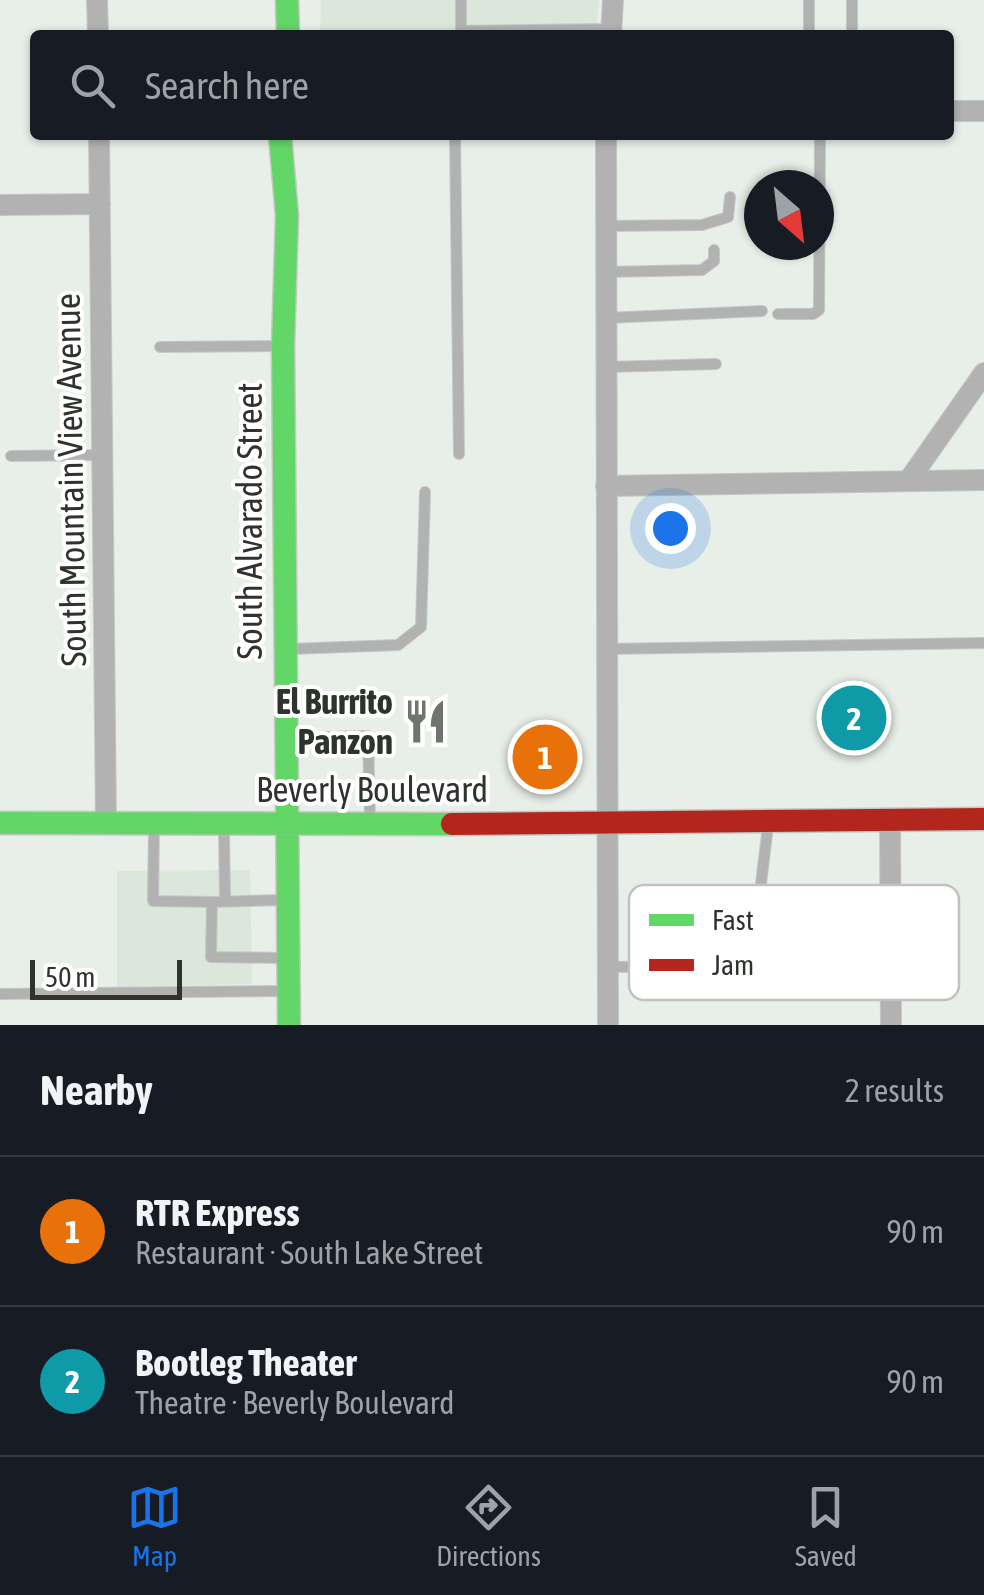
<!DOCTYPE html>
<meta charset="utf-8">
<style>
:root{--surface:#171b24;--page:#20242c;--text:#f1f3f6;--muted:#9ea1a6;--line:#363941;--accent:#1a73e8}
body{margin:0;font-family:"Asap Condensed",sans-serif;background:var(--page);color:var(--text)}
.compass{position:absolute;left:744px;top:170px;width:90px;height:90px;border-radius:50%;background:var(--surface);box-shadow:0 2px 8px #0004;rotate:152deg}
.scale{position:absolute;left:30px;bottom:25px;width:152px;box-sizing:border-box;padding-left:10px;border:5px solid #2f332e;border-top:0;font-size:28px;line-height:35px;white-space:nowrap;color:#2f332e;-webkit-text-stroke:8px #fff;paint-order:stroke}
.you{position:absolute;left:670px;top:528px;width:35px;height:35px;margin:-25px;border:8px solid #fff;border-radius:50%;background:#1a73e8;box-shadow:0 0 0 15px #1a73e833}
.badge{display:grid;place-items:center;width:65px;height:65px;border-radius:50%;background:var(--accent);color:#fff;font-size:32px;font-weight:700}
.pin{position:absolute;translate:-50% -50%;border:5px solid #fff;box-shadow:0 2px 10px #0006}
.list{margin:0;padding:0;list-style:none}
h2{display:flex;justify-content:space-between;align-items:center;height:130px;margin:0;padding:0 40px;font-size:42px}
h2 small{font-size:32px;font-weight:400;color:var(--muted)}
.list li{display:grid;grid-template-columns:65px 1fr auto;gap:30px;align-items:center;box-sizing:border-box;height:150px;padding:0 40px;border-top:2px solid var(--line)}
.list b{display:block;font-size:38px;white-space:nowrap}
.list p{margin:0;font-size:32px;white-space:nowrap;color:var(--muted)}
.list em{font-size:32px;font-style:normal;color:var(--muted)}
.icon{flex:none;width:55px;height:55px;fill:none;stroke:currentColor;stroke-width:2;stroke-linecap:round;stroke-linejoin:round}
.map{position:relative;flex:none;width:984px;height:1025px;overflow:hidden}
.search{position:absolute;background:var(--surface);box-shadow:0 2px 8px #0004;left:30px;right:30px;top:30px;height:110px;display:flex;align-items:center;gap:25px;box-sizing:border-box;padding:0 35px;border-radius:10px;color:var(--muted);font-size:38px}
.sheet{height:430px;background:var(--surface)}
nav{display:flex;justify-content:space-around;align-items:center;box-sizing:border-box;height:140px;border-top:2px solid var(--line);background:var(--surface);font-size:28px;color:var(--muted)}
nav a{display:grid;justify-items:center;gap:5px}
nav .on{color:var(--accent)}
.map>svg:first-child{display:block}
.built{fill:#dbe7da}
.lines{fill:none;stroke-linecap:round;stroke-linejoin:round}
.lane-casing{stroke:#c4c8c4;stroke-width:12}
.street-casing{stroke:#c4c8c4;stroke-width:22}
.fast-casing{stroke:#c4c8c4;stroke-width:25}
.jam-casing{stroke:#c4c8c4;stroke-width:25}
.lane{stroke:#b1b2b1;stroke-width:10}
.street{stroke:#b1b2b1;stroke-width:20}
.fast{stroke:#63d668;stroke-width:22}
.jam{stroke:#b3261e;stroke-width:22}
.labels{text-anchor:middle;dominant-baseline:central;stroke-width:8;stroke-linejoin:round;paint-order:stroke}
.street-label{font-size:35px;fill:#2f332e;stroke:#fff}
.poi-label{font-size:35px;font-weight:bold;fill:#2f332e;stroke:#fff;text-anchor:end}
.key{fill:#fff;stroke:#c1c2c0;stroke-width:2.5}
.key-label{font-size:28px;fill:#2f332e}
</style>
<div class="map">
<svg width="984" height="1025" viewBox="0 0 984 1025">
<rect width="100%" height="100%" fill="#e8eee8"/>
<!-- built -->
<path class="built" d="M321,0H599L596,35H320Z
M250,870L252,984L117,987V871Z"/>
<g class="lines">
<defs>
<path id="lane" d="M461,0V31
M809,0V35
M461,35V31L610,29
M852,35V0
M455,135L459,454
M606,226L702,225L728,217L730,197
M606,272L702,270L714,261V250
M778,314H813L819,310L820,135
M606,318L762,311
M160,347L277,346
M607,367L716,364
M11,456L102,455
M290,649L398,645L421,627L425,492
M607,649L984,643
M292,738L368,736L370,818
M768,826L760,892L763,963L888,974
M154,830L153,901L212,902L211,957L283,958
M224,832L225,901
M212,902L281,900
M729,942L730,899L737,893L760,892
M608,967L721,966
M0,994L284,991"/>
<path id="street" d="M97,0L98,35
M611,35L613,0
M949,111H984
M99,135L106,824
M606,135L608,1025
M0,205L100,204
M909,480L984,373
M606,486L984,480
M890,821L891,1025"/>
<path id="fast" d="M287,0L288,35
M280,135L287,216L283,345L289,1025
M0,823L452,824"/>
<path id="jam" d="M452,824L984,819"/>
</defs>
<!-- lane casing -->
<use href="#lane" class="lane-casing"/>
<!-- street casing -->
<use href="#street" class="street-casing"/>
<!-- fast casing -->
<use href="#fast" class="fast-casing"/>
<!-- jam casing -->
<use href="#jam" class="jam-casing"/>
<!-- lane -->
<use href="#lane" class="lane"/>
<!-- street -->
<use href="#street" class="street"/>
<!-- fast -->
<use href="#fast" class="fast"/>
<!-- jam -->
<use href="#jam" class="jam"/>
</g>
<!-- icons -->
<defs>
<symbol id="restaurant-bare" viewBox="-9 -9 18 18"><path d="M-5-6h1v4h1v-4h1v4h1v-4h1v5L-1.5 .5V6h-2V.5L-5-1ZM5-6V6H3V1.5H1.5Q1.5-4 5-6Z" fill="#70746f" stroke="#fff" stroke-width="2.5" paint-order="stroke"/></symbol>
</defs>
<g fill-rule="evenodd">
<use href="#restaurant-bare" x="394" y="690" width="63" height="63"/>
</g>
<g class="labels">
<!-- street labels -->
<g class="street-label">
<text transform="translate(70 480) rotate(-91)">South Mountain View Avenue</text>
<text transform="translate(249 521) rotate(-90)">South Alvarado Street</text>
<text x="372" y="789">Beverly Boulevard</text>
</g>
<!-- poi labels -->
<g class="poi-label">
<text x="393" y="701">El Burrito<tspan x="393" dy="40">Panzon</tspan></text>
</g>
</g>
<!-- legend -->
<rect x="629" y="885" width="330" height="115" rx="15" class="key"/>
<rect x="649" y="914" width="45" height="12" fill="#63d668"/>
<rect x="649" y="959" width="45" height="12" fill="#b3261e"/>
<g class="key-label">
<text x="712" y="930">Fast</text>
<text x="712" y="975">Jam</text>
</g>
</svg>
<svg class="compass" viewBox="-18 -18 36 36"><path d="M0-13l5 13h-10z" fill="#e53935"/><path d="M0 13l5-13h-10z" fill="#9ea1a6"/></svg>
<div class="scale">50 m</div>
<div class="you"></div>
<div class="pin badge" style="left:545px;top:757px;background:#e8710a">1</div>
<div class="pin badge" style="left:854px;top:718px;background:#0f9aa8">2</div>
<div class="search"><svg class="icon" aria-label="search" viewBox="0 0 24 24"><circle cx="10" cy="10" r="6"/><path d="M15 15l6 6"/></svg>Search here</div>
</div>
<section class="sheet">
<h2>Nearby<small>2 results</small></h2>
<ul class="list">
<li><span class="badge" style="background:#e8710a">1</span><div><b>RTR Express</b><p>Restaurant · South Lake Street</p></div><em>90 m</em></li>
<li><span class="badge" style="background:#0f9aa8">2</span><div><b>Bootleg Theater</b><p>Theatre · Beverly Boulevard</p></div><em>90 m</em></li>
</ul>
</section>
<nav>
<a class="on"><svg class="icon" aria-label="map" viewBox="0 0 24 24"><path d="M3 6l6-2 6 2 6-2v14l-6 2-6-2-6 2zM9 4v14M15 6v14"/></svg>Map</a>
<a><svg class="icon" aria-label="directions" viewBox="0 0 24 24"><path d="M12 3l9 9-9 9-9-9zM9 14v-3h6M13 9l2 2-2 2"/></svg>Directions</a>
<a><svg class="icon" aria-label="saved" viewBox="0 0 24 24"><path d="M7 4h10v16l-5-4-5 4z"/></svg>Saved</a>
</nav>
